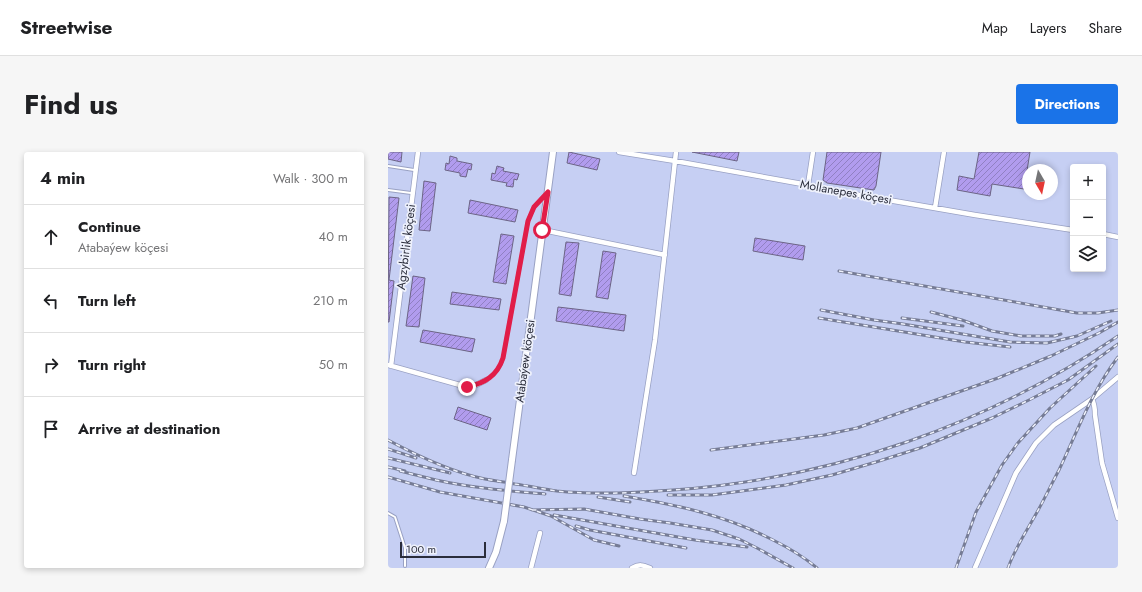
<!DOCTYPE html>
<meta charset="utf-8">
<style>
:root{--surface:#fff;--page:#f6f6f6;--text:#202124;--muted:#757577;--line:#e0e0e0;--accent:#1a73e8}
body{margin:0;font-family:Jost,sans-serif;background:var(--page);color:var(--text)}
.controls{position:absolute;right:12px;top:12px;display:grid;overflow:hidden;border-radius:4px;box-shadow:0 2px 6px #0003}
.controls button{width:36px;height:36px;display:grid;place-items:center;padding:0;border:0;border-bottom:1px solid var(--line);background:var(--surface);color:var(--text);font:20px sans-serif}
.compass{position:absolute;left:634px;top:12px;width:36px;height:36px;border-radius:50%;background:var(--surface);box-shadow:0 2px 6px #0003;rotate:171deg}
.scale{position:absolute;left:12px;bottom:10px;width:86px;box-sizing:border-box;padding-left:4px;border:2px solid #2a2d3b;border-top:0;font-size:11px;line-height:14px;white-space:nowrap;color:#2a2d3b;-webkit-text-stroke:3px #eef1fc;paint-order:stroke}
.stop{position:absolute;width:12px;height:12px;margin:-9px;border:3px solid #e11d48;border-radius:50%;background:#fff}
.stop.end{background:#e11d48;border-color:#fff;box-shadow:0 1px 4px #0008}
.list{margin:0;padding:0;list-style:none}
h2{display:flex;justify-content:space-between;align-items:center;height:52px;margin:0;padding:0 16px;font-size:17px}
h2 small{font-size:13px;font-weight:400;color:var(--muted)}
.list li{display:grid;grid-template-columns:26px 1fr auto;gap:12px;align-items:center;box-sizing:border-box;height:64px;padding:0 16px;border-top:1px solid var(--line)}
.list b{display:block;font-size:15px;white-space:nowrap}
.list p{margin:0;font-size:13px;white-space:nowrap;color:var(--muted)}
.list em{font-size:13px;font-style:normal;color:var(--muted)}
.icon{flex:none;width:22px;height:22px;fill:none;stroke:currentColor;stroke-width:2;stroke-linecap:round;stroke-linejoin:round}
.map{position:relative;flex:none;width:730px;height:416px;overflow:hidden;border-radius:4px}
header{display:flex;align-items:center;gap:24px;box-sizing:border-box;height:56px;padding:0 20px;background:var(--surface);border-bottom:1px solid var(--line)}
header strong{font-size:19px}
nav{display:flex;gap:22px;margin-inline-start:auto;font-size:14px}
.intro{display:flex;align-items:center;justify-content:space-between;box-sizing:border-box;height:96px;padding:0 24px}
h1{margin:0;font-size:28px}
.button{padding:10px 18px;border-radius:4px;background:var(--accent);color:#fff;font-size:14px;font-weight:700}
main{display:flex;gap:24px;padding:0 24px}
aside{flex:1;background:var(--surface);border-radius:4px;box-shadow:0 2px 6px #0003}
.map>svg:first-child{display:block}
.building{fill:url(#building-hatch);stroke:#6c6485}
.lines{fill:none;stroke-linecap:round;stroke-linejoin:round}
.service-casing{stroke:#99a1c3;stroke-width:4}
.minor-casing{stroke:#99a1c3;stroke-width:6}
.secondary-casing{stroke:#99a1c3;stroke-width:8}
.service{stroke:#fff;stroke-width:2}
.minor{stroke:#fff;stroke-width:4.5}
.secondary{stroke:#fff;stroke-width:6}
.rail-casing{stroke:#767c95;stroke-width:3}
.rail{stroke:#eef1fc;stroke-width:1.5;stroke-dasharray:4.5;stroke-linecap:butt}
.secondary-bridge-casing{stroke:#99a1c3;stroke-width:8;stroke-linecap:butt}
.secondary-bridge{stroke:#fff;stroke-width:6}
.route{stroke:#e11d48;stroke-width:5}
.labels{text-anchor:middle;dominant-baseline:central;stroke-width:3.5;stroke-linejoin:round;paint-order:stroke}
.street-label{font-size:12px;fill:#2a2d3b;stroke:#eef1fc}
</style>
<header>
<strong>Streetwise</strong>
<nav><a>Map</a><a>Layers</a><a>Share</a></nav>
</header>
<div class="intro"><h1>Find us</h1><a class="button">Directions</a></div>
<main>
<aside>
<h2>4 min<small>Walk · 300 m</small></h2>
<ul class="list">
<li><svg class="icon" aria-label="ahead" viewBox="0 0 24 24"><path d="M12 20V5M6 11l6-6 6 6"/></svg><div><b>Continue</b><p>Atabaýew köçesi</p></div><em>40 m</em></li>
<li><svg class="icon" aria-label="left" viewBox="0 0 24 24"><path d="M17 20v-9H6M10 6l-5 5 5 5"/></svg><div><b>Turn left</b></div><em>210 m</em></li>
<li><svg class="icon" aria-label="right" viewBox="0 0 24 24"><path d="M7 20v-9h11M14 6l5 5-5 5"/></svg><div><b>Turn right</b></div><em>50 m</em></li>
<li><svg class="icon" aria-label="arrive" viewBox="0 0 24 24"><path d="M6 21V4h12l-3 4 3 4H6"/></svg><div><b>Arrive at destination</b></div></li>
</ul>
</aside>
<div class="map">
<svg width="730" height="416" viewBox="0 0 730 416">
<defs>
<pattern id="building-hatch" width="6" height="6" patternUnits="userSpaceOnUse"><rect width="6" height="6" fill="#b19cee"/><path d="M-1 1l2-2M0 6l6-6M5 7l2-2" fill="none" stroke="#9080c2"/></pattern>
</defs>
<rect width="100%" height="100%" fill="#c6cff3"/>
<!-- building -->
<path class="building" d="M0,0H14L13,10L0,7Z
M181,0L212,7L209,18L179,11Z
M304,0H351L349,9Z
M439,0H493L488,34L486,38L439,31L435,28Z
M591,0H642L636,37L604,32L602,44L569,38L571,24L586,27Z
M62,4L69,6V9L84,12L83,18L80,17L78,25L72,24V21L57,18L58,11L61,12Z
M109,14L116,16L115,19L131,22L129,28L126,27L125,35L118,34L119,31L103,28L104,21L107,22Z
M36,29L48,31L42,79L31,78Z
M1,45L11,46L1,128L6,129L1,170H0Z
M82,48L130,58L127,70L80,61Z
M113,82L126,84L118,132L105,130Z
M367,86L417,94L415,108L365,99Z
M178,90L191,91L183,144L171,142Z
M215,99L228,101L220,147L208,145Z
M25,124L37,126L31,175L18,174Z
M64,140L113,147L111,158L62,152Z
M170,155L238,163L236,179L168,169Z
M35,178L87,187L84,200L32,190Z
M70,255L103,266L99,278L66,267Z"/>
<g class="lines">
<defs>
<path id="service" d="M0,14L26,18
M0,38L23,41
M99,227C108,222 112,216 115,206L140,69L146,55L158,42
M0,361L7,365L17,396V414"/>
<path id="minor" d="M231,0L287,9L420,33L454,40L587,63L685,78
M420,33L425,0
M547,56L556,0
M155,78L277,103
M715,82L730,85
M0,213L79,235L88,233L98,228
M3,214L30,0
M704,247C707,253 707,257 707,263L714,311L730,366
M246,321L267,188L288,0
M143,416L152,381
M244,416C251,412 255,413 262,416
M587,416L628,321L648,291L666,273L704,247L730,225"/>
<path id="secondary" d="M124,308L165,0
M101,416L108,400L116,369"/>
</defs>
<!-- service casing -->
<use href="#service" class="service-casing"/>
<!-- minor casing -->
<use href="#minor" class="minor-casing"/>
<!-- secondary casing -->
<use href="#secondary" class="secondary-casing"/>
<!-- service -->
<use href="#service" class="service"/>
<!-- minor -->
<use href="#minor" class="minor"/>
<!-- secondary -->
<use href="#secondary" class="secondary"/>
<defs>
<path id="rail" d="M451,119L689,161H710L730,158
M433,158L486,168L515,172L622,190L659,191L689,184L723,169
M543,160L574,168L604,179L633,184H667L673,182
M431,166L577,190L622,195
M514,166L575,174
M0,288C30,304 63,320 97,327C107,329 117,330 127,332C141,334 155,337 169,339C207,343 247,341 285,338C444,327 599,273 730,184
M0,297L28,306
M323,298L436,283L469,276L610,226L663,204L711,181L730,170
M0,306L62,321
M0,315L17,319
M12,319C24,322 36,325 48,328C84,336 121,339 157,342
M0,325L52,340L136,355L163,364L206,388L231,394
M280,343H324L398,333L444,323L488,310L532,296L604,266L641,248L680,228L730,192
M236,344C289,353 337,363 385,388C401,396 416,405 429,416
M210,345L242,350
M144,358L196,357L252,367L282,371L324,378L351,387L369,396L405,416
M166,363L307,388L359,395
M188,374L202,378L298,396
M568,416L588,360L614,313L629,292L662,256L708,214
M620,416C627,396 638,380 648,362C656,348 663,333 671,318C689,280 704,239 730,205"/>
</defs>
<!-- rail casing -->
<use href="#rail" class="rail-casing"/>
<!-- rail -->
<use href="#rail" class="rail"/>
<defs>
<path id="secondary-bridge" d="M116,369L124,308"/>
</defs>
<!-- secondary-bridge casing -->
<use href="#secondary-bridge" class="secondary-bridge-casing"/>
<!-- secondary-bridge -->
<use href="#secondary-bridge" class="secondary-bridge"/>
</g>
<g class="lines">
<!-- route -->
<path class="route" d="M79,235C97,231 109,224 115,206L140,69L146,55L160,40L154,78"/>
</g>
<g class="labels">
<!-- street labels -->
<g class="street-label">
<text transform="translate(458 40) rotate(10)">Mollanepes köçesi</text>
<text transform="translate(18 95) rotate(-83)">Agzybirlik köçesi</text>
<text transform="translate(137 209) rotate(-82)">Atabaýew köçesi</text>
</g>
</g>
</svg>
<div class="controls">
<button>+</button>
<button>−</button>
<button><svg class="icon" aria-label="layers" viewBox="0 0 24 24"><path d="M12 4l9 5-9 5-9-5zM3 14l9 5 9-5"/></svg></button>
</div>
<svg class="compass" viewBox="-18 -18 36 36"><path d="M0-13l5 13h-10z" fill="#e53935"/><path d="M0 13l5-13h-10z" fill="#757577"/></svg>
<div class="scale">100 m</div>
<div class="stop" style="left:154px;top:78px"></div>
<div class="stop end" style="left:79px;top:235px"></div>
</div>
</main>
